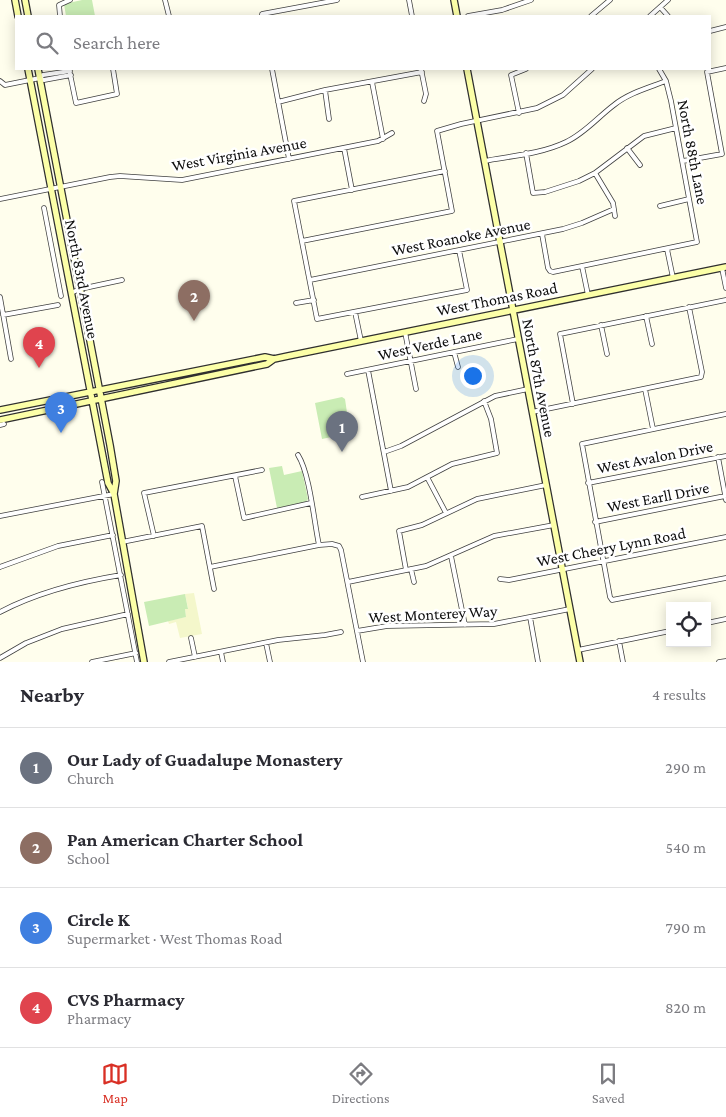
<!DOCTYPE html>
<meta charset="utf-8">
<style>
:root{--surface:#fff;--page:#f7f7f7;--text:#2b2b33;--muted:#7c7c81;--line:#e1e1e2;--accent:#d93025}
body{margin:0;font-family:"Crimson Pro",serif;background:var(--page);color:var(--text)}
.controls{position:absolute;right:15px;bottom:15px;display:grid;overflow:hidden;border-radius:0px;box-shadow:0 2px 12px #0003}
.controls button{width:45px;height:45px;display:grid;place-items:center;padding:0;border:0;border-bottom:1px solid var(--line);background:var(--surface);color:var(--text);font:25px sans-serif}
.you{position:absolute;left:472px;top:375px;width:18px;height:18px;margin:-12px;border:4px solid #fff;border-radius:50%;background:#1a73e8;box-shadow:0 0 0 8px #1a73e833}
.badge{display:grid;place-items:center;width:32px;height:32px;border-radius:50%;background:var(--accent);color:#fff;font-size:16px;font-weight:700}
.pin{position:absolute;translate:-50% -41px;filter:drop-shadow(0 1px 2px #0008)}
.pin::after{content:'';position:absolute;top:26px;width:18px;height:15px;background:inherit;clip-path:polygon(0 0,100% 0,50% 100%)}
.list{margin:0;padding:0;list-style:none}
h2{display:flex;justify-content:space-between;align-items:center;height:65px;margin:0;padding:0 20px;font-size:21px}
h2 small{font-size:16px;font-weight:400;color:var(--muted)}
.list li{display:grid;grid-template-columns:32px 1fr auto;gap:15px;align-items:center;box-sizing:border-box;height:80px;padding:0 20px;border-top:1px solid var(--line)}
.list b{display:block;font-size:19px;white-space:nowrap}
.list p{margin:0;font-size:16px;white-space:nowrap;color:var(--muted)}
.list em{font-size:16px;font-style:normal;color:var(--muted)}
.icon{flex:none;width:28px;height:28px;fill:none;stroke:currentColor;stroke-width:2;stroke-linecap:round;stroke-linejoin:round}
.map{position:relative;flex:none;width:726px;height:662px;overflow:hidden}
.search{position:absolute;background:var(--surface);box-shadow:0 2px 12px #0003;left:15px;right:15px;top:15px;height:55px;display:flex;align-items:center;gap:12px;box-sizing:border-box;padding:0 18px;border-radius:0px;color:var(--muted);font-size:19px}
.sheet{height:385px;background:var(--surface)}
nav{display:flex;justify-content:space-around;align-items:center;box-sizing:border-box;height:70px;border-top:1px solid var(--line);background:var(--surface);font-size:14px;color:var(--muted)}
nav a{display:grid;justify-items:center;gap:2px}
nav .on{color:var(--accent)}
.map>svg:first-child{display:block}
.farmland{fill:#f4f7cb}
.green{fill:#c9ecb4}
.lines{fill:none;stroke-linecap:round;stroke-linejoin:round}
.street-casing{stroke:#404040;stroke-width:5.5}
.secondary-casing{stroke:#2f2f2f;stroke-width:8}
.street{stroke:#fff;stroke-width:4}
.secondary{stroke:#fcffa8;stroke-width:5.5}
.labels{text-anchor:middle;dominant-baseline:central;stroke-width:5;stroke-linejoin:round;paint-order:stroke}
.street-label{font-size:16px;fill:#0d0d0d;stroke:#fff}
</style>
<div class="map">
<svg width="726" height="662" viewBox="0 0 726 662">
<rect width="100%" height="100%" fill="#fffeed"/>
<!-- farmland -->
<path class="farmland" d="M194,593L202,634L180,638L176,622L169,624L168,621L186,617L185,609L188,608L185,594Z"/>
<!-- green -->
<path class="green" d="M82,0H92L95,16H66L64,4Z
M342,397L345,399L350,433L322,439L315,403Z
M282,466L284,475L302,471L308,499L305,503L277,508L269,468Z
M185,594L188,609H185L186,617L149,626L144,602Z"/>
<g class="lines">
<defs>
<path id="street" d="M165,0L169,16
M409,0L412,16
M660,7L668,16
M60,16L59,5L70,0
M262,16V14L337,0
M468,16L502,10L531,0
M591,16L610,0
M650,16L668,0
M710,31L726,27
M69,69L76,103L117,94L113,69
M272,69L289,159
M421,69L426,94L424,101
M40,78L43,75L70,71
M0,81L5,85L40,78L44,80L71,75
M372,82L383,139
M325,90L329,119
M278,102L325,90L422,72
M519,113L511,75L526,69
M344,148L352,190
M627,148L640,165
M526,153L533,193L545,192L579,181L595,173L644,136L676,128
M484,161C511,156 541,154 566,142C584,134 598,117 614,105C629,93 648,88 666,81
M683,161L722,154L707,72L726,68
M445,171L294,201L317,319L467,290L459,250
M595,173L613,203L615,216
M0,199L110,177L120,176L182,180L378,141L392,133
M660,206L689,199
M44,208L61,296
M542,234L548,268L550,271L553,272L697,242L671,101L666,81L659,69
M302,241L452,211L437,131L461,124L537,108L563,95L592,69
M667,249L673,278
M582,266L588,295
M722,268L726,288
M310,280L563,229L582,223L614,209
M71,293L80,289L122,280
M0,297L11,359
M296,303L314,300
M355,312L361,341
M3,315L58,305
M646,316L652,344
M601,325L607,354
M405,332L416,389
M454,352L458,367
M368,370L391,491
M347,374L518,339
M645,389L653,429
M573,404L560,334L726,300
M532,412L701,377L702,372L689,307
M726,414L582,444L610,597L612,600L726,578
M0,425L4,424
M384,452L401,446L495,396L528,389
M298,455C310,474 314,522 319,545
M718,457L726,500
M235,476L244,518L311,503
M427,477L446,513
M102,482L137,662
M588,483L726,456
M362,497L408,487L452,464L497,453L491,419L484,401
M0,516L114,494
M595,522L725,496
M154,536L144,493L262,470
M122,542L202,526L214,589
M451,556L465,625
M0,567L58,546L113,535
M210,567L319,545L332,544L339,546L341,550L363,662
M411,569L414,582
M406,570L399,531L422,525L477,499L546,485
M500,579L509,580L726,537
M348,582L426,566L494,536L554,525
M0,612C38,592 78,582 121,575
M530,617L538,662
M707,623L726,619
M357,631L387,626L494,624L570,609
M191,638L195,657
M619,641L623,662
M266,643L270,662
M578,650L670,631
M221,652L223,662
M0,658L26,643L62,629L128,614
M92,662L136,653
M169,662L278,640L325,635L341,632
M719,662L726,661"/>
<path id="secondary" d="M15,0L18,16
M25,0L28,16
M454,0L457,16
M28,69L98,431L108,483L114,494L144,662
M38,69L110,445L116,481L114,494
M467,69L580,662
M0,410L265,357L274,359L288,356L726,267
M0,420L267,364L274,359"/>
</defs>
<!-- street casing -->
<use href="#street" class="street-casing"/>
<!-- secondary casing -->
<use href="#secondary" class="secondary-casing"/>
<!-- street -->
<use href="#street" class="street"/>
<!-- secondary -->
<use href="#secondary" class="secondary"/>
</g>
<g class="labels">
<!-- street labels -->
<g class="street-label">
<text transform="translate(693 152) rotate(79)">North 88th Lane</text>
<text transform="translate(239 154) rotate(-10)">West Virginia Avenue</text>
<text transform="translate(461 237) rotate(-11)">West Roanoke Avenue</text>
<text transform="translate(82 279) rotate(79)">North 83rd Avenue</text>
<text transform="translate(497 299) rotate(-11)">West Thomas Road</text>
<text transform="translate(430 344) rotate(-12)">West Verde Lane</text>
<text transform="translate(539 378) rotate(79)">North 87th Avenue</text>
<text transform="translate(655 457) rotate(-11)">West Avalon Drive</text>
<text transform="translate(658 497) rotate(-11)">West Earll Drive</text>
<text transform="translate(611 547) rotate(-11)">West Cheery Lynn Road</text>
<text transform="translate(433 614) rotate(-3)">West Monterey Way</text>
</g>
</g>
</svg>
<div class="controls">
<button><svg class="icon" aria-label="locate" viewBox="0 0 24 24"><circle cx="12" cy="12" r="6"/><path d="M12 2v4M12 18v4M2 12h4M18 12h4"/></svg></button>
</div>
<div class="you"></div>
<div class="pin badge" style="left:342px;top:452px;background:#6b7280">1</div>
<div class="pin badge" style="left:194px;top:321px;background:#8d6e63">2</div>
<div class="pin badge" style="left:61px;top:433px;background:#3f7fe0">3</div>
<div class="pin badge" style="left:39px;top:368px;background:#e0444e">4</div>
<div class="search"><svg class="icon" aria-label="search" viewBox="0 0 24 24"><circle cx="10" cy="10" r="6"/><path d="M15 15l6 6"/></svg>Search here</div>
</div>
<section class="sheet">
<h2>Nearby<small>4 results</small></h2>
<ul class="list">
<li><span class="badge" style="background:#6b7280">1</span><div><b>Our Lady of Guadalupe Monastery</b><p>Church</p></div><em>290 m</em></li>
<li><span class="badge" style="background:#8d6e63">2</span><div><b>Pan American Charter School</b><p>School</p></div><em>540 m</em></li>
<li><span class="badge" style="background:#3f7fe0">3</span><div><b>Circle K</b><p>Supermarket · West Thomas Road</p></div><em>790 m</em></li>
<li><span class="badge" style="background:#e0444e">4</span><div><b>CVS Pharmacy</b><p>Pharmacy</p></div><em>820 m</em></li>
</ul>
</section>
<nav>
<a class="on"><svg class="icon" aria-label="map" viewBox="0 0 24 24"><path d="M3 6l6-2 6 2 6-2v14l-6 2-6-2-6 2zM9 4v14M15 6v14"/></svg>Map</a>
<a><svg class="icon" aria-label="directions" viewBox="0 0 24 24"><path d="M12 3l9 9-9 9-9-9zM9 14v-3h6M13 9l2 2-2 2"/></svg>Directions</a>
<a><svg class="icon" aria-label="saved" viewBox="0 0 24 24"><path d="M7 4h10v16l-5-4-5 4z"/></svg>Saved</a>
</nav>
